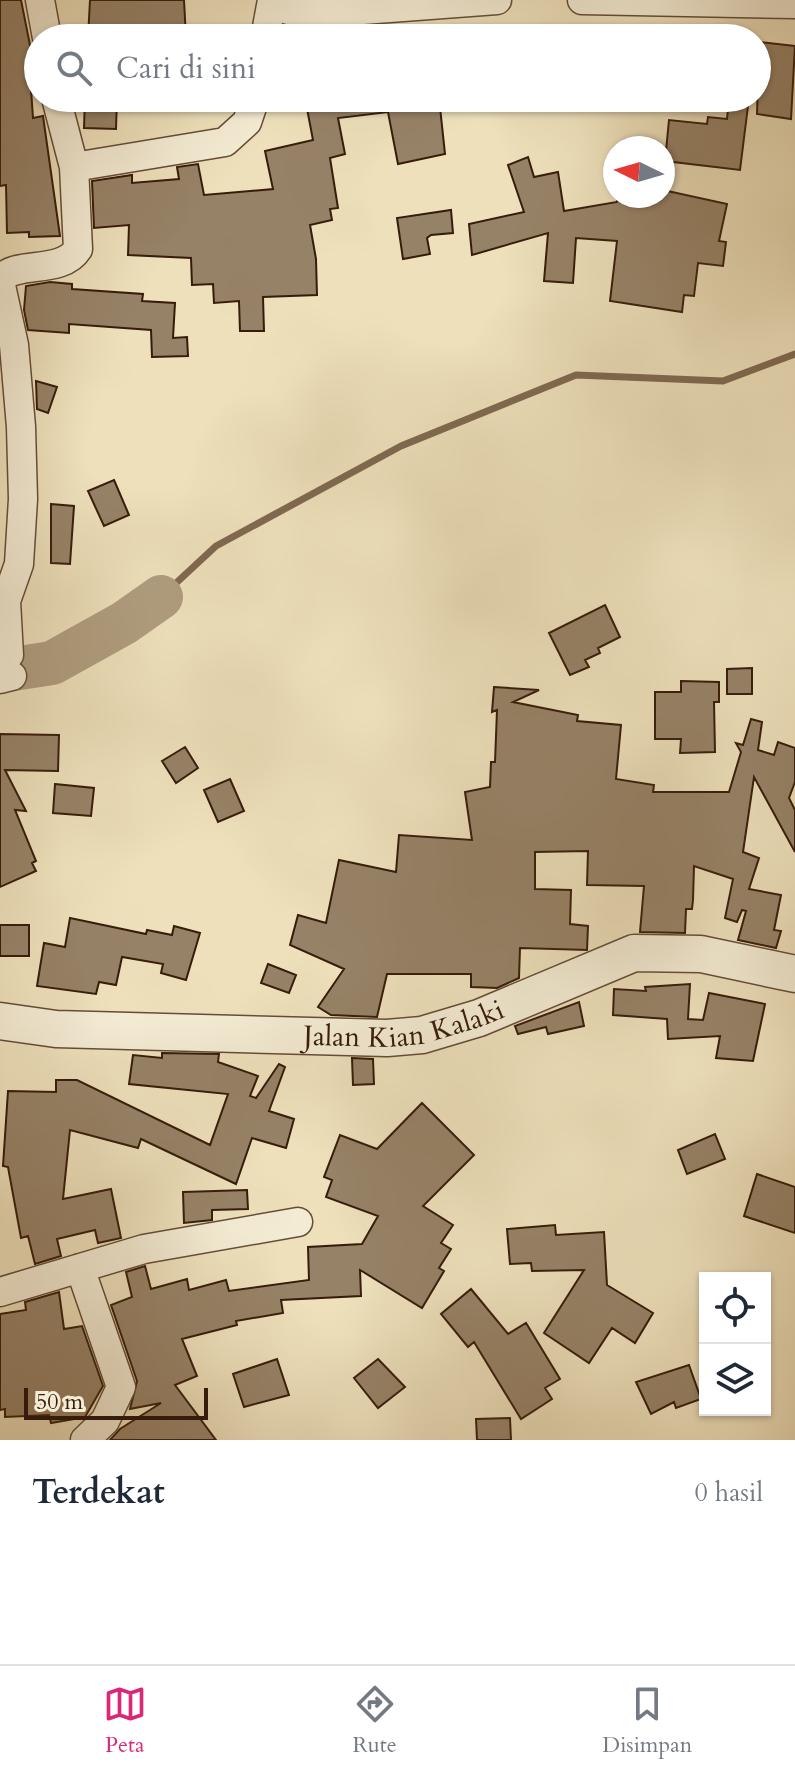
<!DOCTYPE html>
<html lang="id">
<style>
:root{--surface:#fff;--page:#f2f2f3;--text:#1f2937;--muted:#747a83;--line:#e0e1e3;--accent:#db2777}
body{margin:0;font-family:Cardo,serif;background:var(--page);color:var(--text)}
.controls{position:absolute;right:24px;bottom:24px;display:grid;overflow:hidden;border-radius:0px;box-shadow:0 2px 6px #0004}
.controls button{width:72px;height:72px;display:grid;place-items:center;padding:0;border:0;border-bottom:2px solid var(--line);background:var(--surface);color:var(--text);font:40px sans-serif}
.compass{position:absolute;left:603px;top:136px;width:72px;height:72px;border-radius:50%;background:var(--surface);box-shadow:0 2px 6px #0004;rotate:275deg}
.scale{position:absolute;left:24px;bottom:20px;width:184px;box-sizing:border-box;padding-left:8px;border:4px solid #371c0b;border-top:0;font-size:22px;line-height:28px;white-space:nowrap;color:#371c0b;-webkit-text-stroke:6px #f3ebd3;paint-order:stroke}
.list{margin:0;padding:0;list-style:none}
h2{display:flex;justify-content:space-between;align-items:center;height:104px;margin:0;padding:0 32px;font-size:34px}
h2 small{font-size:26px;font-weight:400;color:var(--muted)}
.icon{flex:none;width:44px;height:44px;fill:none;stroke:currentColor;stroke-width:2;stroke-linecap:round;stroke-linejoin:round}
.map{position:relative;flex:none;width:795px;height:1440px;overflow:hidden}
.search{position:absolute;background:var(--surface);box-shadow:0 2px 6px #0004;left:24px;right:24px;top:24px;height:88px;display:flex;align-items:center;gap:20px;box-sizing:border-box;padding:0 28px;border-radius:44px;color:var(--muted);font-size:30px}
.sheet{height:224px;background:var(--surface)}
nav{display:flex;justify-content:space-around;align-items:center;box-sizing:border-box;height:112px;border-top:2px solid var(--line);background:var(--surface);font-size:22px;color:var(--muted)}
nav a{display:grid;justify-items:center;gap:4px}
nav .on{color:var(--accent)}
.map>svg:first-child{display:block}
.lines{fill:none;stroke-linecap:round;stroke-linejoin:round}
.stream{stroke:#7f6951;stroke-width:7}
.river{stroke:#af9d7f;stroke-width:44}
.building{fill:#968267;stroke:#371c0b;stroke-width:2}
.minor-casing{stroke:#644d37;stroke-width:31}
.tertiary-casing{stroke:#644d37;stroke-width:39}
.minor{stroke:#f3ebd3;stroke-width:28}
.tertiary{stroke:#f3ebd3;stroke-width:36}
.labels{text-anchor:middle;dominant-baseline:central;stroke-width:8;stroke-linejoin:round;paint-order:stroke}
.street-label{font-size:28px;fill:#371c0b;stroke:#f3ebd3}
</style>
<div class="map">
<svg width="795" height="1440" viewBox="0 0 795 1440">
<rect width="100%" height="100%" fill="#ede0bb"/>
<filter id="stains"><feTurbulence type="fractalNoise" baseFrequency=".0025" numOctaves="4"/><feColorMatrix values="0 0 0 0 .2 0 0 0 0 .09 0 0 0 0 .02 0 0 0 .5 -.17"/></filter>
<radialGradient id="worn" r=".72"><stop offset=".6" stop-color="#630" stop-opacity="0"/><stop offset="1" stop-color="#630" stop-opacity=".3"/></radialGradient>
<g class="lines">
<!-- stream -->
<path class="stream" d="M161,597L216,546L401,446L576,375L723,381L795,354"/>
<!-- river -->
<path class="river" d="M0,671L52,663L124,623L161,597"/>
</g>
<!-- building -->
<path class="building" d="M0,0H21L33,60H29L33,118L43,116L60,236L29,237V232L7,233L6,185L0,186Z
M90,0H184L186,38H88Z
M759,42L795,46L791,119L757,114Z
M85,98H117L116,129L84,128Z
M305,98H439L445,154L398,164L388,112L338,118L345,154L330,158L338,208L330,209L332,220L310,225L316,259L317,295L263,297L264,331H240L239,301L214,303L213,284L192,285L191,258L128,255L129,225L94,228L92,181L132,175V183L179,179L177,167L198,164L204,195L273,189L265,151L313,140Z
M729,98H749L740,170L665,161L669,120L707,124L708,117L727,119Z
M528,157L534,177L558,172L564,211L617,202L618,196H663V190L727,204L719,241L726,242L723,266L698,263L694,296L684,295L682,312L610,301L617,241L576,238L573,283L544,281L548,233L472,255L469,224L524,212L508,165Z
M451,210L453,233L431,235L427,238L430,254L403,259L397,218Z
M50,282L72,284V289L143,294L142,301L175,303L173,338L187,337L188,356L152,357L151,330L69,324V333L28,330L24,310L26,286Z
M36,381L57,387L48,413L37,409Z
M114,480L129,515L104,526L88,491Z
M51,504L74,506L70,564L51,563Z
M605,605L620,637L598,648L600,653L585,660L589,667L570,675L549,633Z
M752,668V694H727V669Z
M681,681L719,682V702H714L715,752L680,753L681,739H655V692H681Z
M494,687L539,690L513,702L578,715L577,721L621,725L616,779L654,785L653,792H729L741,752L736,743L743,745L751,719L762,722L758,750L774,755L778,742L795,748V782L789,798L795,810V852L754,777L743,852L759,858L749,889L781,895L774,930L781,931L776,948L738,940L746,911L742,910L737,922L725,918L733,879L694,866L693,900L692,909H686L685,933L640,932L644,886L587,885L588,851L535,852V889L571,890L570,924L588,926L587,950L520,948L519,978L497,988L471,987V974H387L377,1017L331,1015L318,1007L344,969L290,945L298,915L326,923L339,860L396,872L399,835L472,840L465,792L490,787L491,762H495L497,710L492,712Z
M0,734L59,735L58,771L5,770L26,811L15,810L36,861L32,863L36,871L0,887Z
M185,747L198,768L176,783L162,761Z
M230,779L244,811L218,822L204,790Z
M55,784L94,788L91,816L53,813Z
M70,918L146,934L147,930L172,935L174,926L200,933L186,980L161,973L163,964L122,957L116,985L99,982L96,994L37,986L44,943L65,947Z
M0,925H29V956H0Z
M268,964L296,975L289,993L261,983Z
M690,984L688,1019L703,1020L709,993L765,1004L753,1061L716,1058L720,1036L668,1039L667,1019L613,1015L614,989L646,991L645,987Z
M579,1002L584,1026L548,1034L546,1027L518,1034L515,1026Z
M162,1053L219,1054L218,1062L258,1076L250,1096L256,1098L279,1064L285,1067L269,1111L294,1119L286,1148L252,1138L236,1184L141,1139L138,1148L70,1130L63,1199L111,1189L121,1238L98,1243L95,1230L57,1239L61,1256L35,1264L28,1236L21,1238L8,1167L3,1166L8,1091L56,1092V1080H77L210,1145L228,1094L129,1084L133,1055L162,1058Z
M352,1058L373,1059L374,1084L353,1085Z
M422,1103L474,1155L423,1206L453,1225L441,1243L451,1249L439,1268L444,1271L422,1308L360,1270L361,1296L281,1300L283,1313L236,1321L237,1325L182,1339L197,1376L175,1385L216,1440H110L120,1429L161,1403L130,1409L137,1381L111,1305L132,1297L126,1272L145,1266L151,1289L187,1279L189,1290L226,1280L229,1291L309,1280L308,1247L362,1244L378,1216L326,1197L332,1180L324,1177L340,1135L377,1149Z
M715,1134L725,1159L687,1174L678,1150Z
M757,1174L795,1187V1233L744,1216Z
M247,1190L248,1209L212,1210V1220L184,1223L183,1192Z
M555,1225L556,1235L604,1232L607,1285L653,1313L635,1343L612,1328L589,1363L544,1333L584,1270L532,1271L531,1263L510,1264L507,1229Z
M471,1289L508,1334L526,1323L560,1379L545,1388L552,1399L521,1419L474,1342L468,1347L441,1314Z
M59,1292L64,1329L82,1326L103,1386L85,1417L51,1423L49,1415L5,1417V1409L0,1410V1314L26,1310L25,1302Z
M277,1359L289,1395L244,1407L233,1374Z
M378,1359L405,1387L378,1408L354,1378Z
M689,1365L701,1399L676,1408L674,1402L651,1414L636,1382Z
M510,1418L511,1440H477L476,1419Z"/>
<g class="lines">
<defs>
<path id="minor" d="M40,0L47,38
M272,0L288,10L309,14L497,0
M582,0L795,4
M265,38L272,0
M74,167L225,142L247,122L255,98
M9,655L6,601L19,564L23,499L21,427L14,345L0,281C12,259 61,276 78,249L74,167L56,98
M0,679L12,676
M80,1268L121,1387L105,1421L85,1440
M0,1292L144,1249L298,1222"/>
<g id="tertiary">
<path id="s1" d="M0,1021L56,1029L387,1038L422,1035L479,1018L634,953L701,954L795,974"/>
</g>
</defs>
<!-- minor casing -->
<use href="#minor" class="minor-casing"/>
<!-- tertiary casing -->
<use href="#tertiary" class="tertiary-casing"/>
<!-- minor -->
<use href="#minor" class="minor"/>
<!-- tertiary -->
<use href="#tertiary" class="tertiary"/>
</g>
<g class="labels">
<!-- street labels -->
<g class="street-label">
<text stroke="none"><textPath href="#s1" startOffset="406">Jalan Kian Kalaki</textPath></text>
</g>
</g>
<rect width="100%" height="100%" filter="url(#stains)"/>
<rect width="100%" height="100%" fill="url(#worn)"/>
</svg>
<div class="controls">
<button><svg class="icon" aria-label="locate" viewBox="0 0 24 24"><circle cx="12" cy="12" r="6"/><path d="M12 2v4M12 18v4M2 12h4M18 12h4"/></svg></button>
<button><svg class="icon" aria-label="layers" viewBox="0 0 24 24"><path d="M12 4l9 5-9 5-9-5zM3 14l9 5 9-5"/></svg></button>
</div>
<svg class="compass" viewBox="-18 -18 36 36"><path d="M0-13l5 13h-10z" fill="#e53935"/><path d="M0 13l5-13h-10z" fill="#747a83"/></svg>
<div class="scale">50 m</div>
<div class="search"><svg class="icon" aria-label="search" viewBox="0 0 24 24"><circle cx="10" cy="10" r="6"/><path d="M15 15l6 6"/></svg>Cari di sini</div>
</div>
<section class="sheet">
<h2>Terdekat<small>0 hasil</small></h2>
<ul class="list">
</ul>
</section>
<nav>
<a class="on"><svg class="icon" aria-label="map" viewBox="0 0 24 24"><path d="M3 6l6-2 6 2 6-2v14l-6 2-6-2-6 2zM9 4v14M15 6v14"/></svg>Peta</a>
<a><svg class="icon" aria-label="directions" viewBox="0 0 24 24"><path d="M12 3l9 9-9 9-9-9zM9 14v-3h6M13 9l2 2-2 2"/></svg>Rute</a>
<a><svg class="icon" aria-label="saved" viewBox="0 0 24 24"><path d="M7 4h10v16l-5-4-5 4z"/></svg>Disimpan</a>
</nav>
